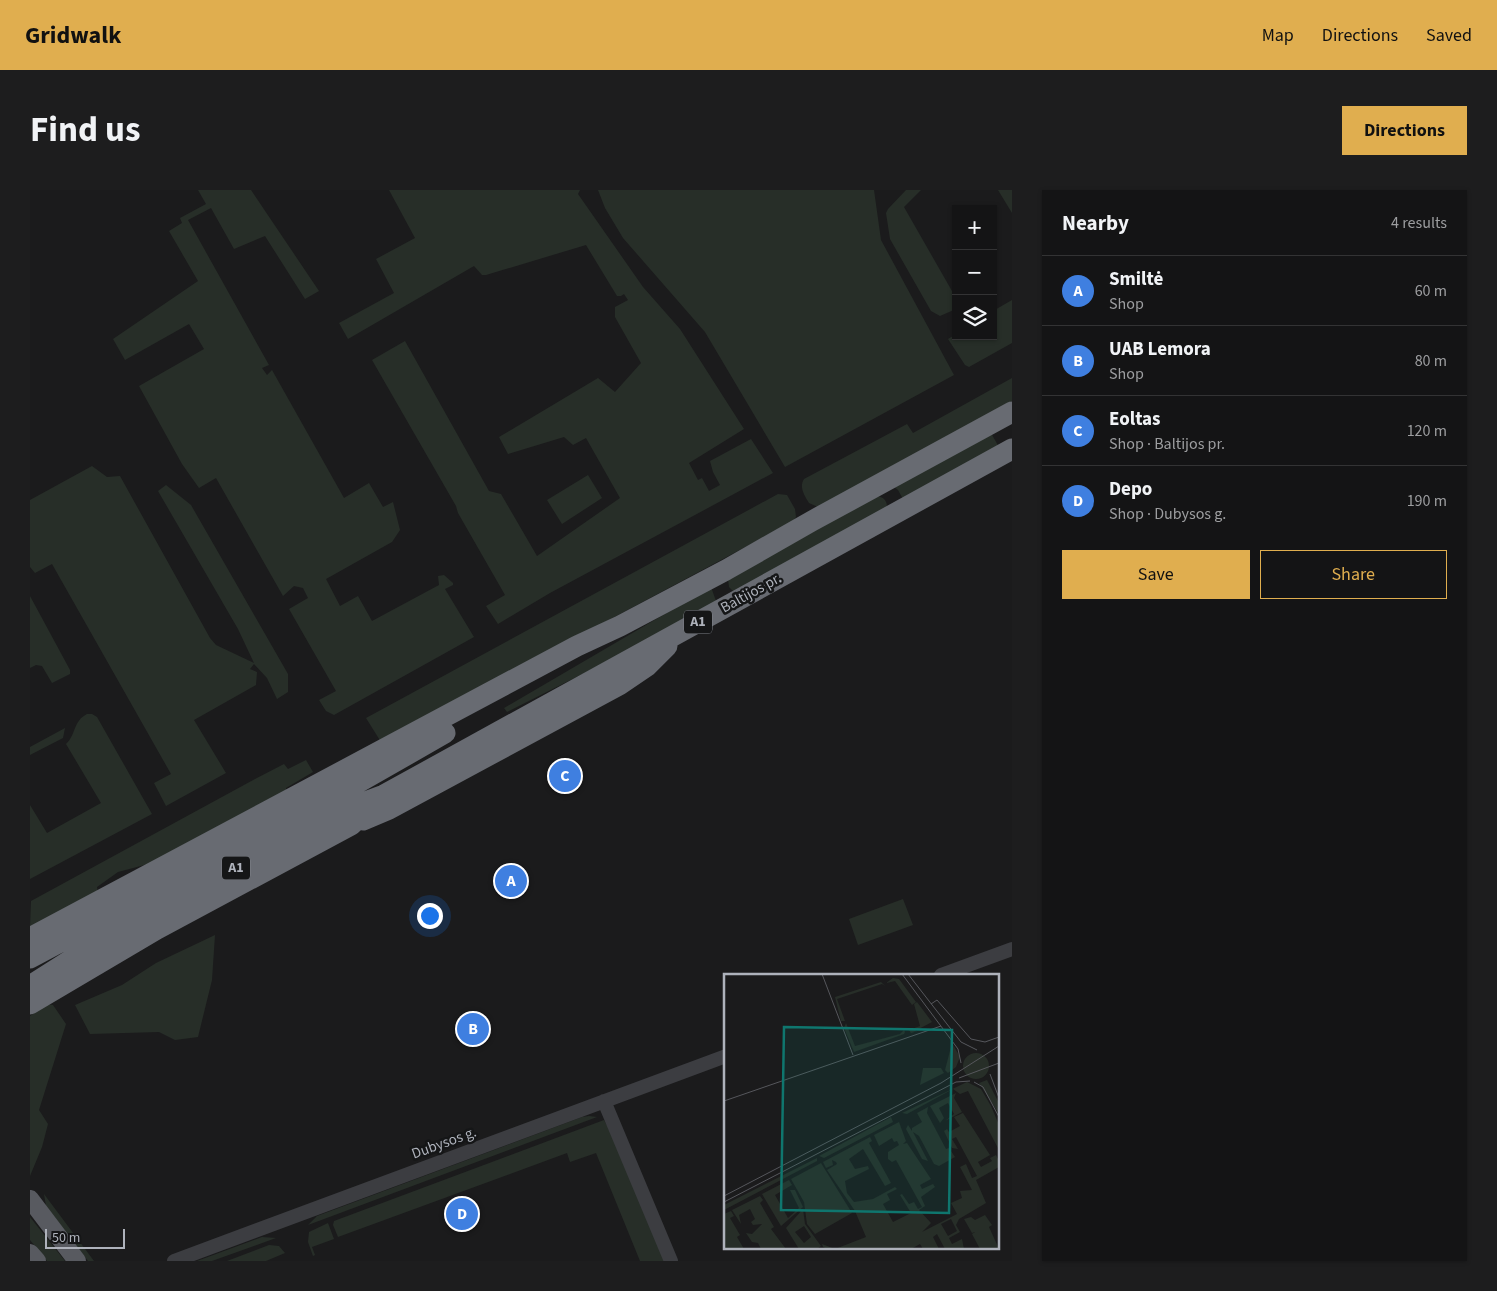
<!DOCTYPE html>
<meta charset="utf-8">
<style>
:root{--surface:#141415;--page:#1d1d1e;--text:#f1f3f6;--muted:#9d9ea0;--line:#333334;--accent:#e0ae4f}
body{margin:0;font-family:"Source Sans 3",sans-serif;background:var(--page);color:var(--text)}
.controls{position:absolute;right:15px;top:15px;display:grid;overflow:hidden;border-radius:0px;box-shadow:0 1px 4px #0004}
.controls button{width:45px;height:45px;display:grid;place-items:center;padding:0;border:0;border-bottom:1px solid var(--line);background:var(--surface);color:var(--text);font:25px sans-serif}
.scale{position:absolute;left:15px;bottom:12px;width:80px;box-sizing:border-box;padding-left:5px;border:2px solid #aeb2bb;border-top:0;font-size:14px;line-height:18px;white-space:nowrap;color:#aeb2bb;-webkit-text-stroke:4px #151617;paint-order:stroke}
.you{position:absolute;left:399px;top:725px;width:18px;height:18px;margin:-12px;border:4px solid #fff;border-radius:50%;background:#1a73e8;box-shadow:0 0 0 8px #1a73e833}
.badge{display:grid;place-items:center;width:32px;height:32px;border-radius:50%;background:var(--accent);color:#fff;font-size:16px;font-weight:700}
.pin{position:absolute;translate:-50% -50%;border:2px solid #fff;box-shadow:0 1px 5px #0006}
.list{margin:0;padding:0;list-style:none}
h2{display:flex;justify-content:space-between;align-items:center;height:65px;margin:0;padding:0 20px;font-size:21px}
h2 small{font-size:16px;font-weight:400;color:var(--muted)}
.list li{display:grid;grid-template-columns:32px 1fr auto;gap:15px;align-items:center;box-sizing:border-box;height:70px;padding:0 20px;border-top:1px solid var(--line)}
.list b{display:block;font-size:19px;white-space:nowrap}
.list p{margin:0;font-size:16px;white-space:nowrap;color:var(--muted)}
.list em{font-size:16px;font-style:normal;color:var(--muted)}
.actions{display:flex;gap:10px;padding:15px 20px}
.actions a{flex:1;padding:11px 0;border:1px solid var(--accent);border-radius:0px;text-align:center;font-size:18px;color:var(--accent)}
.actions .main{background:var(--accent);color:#111}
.icon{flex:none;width:28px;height:28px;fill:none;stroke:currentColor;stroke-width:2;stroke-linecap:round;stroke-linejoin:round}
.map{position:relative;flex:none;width:982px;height:1071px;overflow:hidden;border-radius:0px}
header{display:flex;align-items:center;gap:30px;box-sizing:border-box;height:70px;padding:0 25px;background:var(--accent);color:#111}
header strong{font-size:24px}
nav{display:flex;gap:28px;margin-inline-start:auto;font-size:18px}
.intro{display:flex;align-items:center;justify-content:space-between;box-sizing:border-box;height:120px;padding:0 30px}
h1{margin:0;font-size:35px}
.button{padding:12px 22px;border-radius:0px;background:var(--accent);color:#111;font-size:18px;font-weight:700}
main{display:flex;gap:30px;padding:0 30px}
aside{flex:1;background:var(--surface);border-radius:0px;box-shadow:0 1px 4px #0004}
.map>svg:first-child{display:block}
.green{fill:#272e28}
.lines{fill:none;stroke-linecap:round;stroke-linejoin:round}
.minor{stroke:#3c3d41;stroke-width:14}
.major{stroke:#585a60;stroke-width:18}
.highway{stroke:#686b72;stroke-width:21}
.labels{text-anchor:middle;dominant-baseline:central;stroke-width:5;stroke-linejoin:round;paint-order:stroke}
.shield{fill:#151617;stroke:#80838a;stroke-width:1}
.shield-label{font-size:14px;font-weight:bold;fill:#aeb2bb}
.street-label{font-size:15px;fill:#aeb2bb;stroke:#151617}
.inset-road{fill:none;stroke:#56575c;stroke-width:1}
.view{fill:#0f766e;fill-opacity:0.15;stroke:#0f766e;stroke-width:2.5}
.inset-edge{fill:none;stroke:#aeb2bb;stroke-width:2.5}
</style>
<header>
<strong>Gridwalk</strong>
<nav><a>Map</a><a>Directions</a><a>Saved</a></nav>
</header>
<div class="intro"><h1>Find us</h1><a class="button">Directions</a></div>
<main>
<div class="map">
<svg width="982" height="1071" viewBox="0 0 982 1071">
<rect width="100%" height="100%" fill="#1b1b1c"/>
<!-- green -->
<path class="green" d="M168,0H221L289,101L275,109L235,46L204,59L181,18L158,30L239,175L232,178L237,185L242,180L314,308L339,293L353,317L363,312L370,340L362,352L296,389L310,416L328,406L342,431L409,395L408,386L414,385L423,393V395L415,399L444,447L304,525L296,521L289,510L306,501L259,419L278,408L273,398L264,396L253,406L186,288L169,298L152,274L109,196L174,159L159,134L95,170L83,149L168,91L139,41L152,33L150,28L176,14Z
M359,0H550L548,4L613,97L650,139L714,239L659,273L668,290L672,288L679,301L690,295L683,282L680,271L721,249L743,283L520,403L468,434L456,416L475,405L428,323L426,316L342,170L375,151L459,301L471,304L507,366L590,308L556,248L543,255L534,247L478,264L469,247L568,188L585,202L611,173L585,127V117L598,110L594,104L591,106H587L556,55L456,85H452L444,76L318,149L309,133L364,103L346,69L385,48Z
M568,0H844L851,50L924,185L755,277L675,142L593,48L575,18Z
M876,0H891L874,17L926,108V119L910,126L901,121L860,49L856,23L858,19Z
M968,0H982V23Z
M982,110V153L939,177L935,175L918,149L926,144V146H963V121Z
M982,188V211L788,317L779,313C774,305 769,297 774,289L877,234L883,243Z
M961,243L970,259L873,309L868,300L864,297Z
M62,276L77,287L90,286L180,448L186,455L224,473L208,439L128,301L136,295L161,315L258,484V502L247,509L237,488L224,474L220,479L227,482L226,495L164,530L196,583L136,616L124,593L141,584L22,374L5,383L0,377V310Z
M558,285L572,308L532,334L517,310Z
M748,304L757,305L765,319L766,327L762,332L351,552L336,528Z
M847,306C853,307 857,310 857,317L704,402L699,397L698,389Z
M681,397L686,411L612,454L477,522L474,518Z
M0,406L40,480V484L22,493L12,476L6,475L0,478Z
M57,524H62L67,527L122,624L0,689V615L17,643L71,613L36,554C46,545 43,531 57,524Z
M35,538L33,548L0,565V557Z
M276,570L283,582L256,598V602L137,669L88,682L67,697L68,703L0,737L1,711L225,589L254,574L258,579Z
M873,709L883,735L828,755L819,729Z
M185,745L182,790L168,847L145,850L129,842L60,844L45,815L92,795L126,773Z
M16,814L23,815L36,834L9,920L18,934L12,957L0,986V826Z
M559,926L567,927L278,1035L287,1026L552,927Z
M574,930L578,937L635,1071H610L566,963L540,972L537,963L308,1047L303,1035L304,1031Z
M14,1004L64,1071H58L16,1016Z
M0,1027L35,1071H17L0,1050Z
M298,1033L304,1049L282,1057L285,1065L283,1066L278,1052L279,1042Z
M232,1047L246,1048L182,1071H167Z
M239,1055L249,1056L255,1063L236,1071H197Z"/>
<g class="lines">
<!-- minor -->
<path class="minor" d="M911,785L982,759
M574,911L641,1071
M144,1071L696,866"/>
<!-- major -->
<path class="major" d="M0,1009L47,1071
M0,1063L7,1071"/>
<!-- highway -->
<path class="highway" d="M333,630L359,619L589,495L617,476L637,456
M0,748L547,456L590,436L696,380L782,331L982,222
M0,768L303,607L415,543
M0,796L61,757L311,621L354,605L982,259
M0,814L127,739L321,635L346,612"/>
</g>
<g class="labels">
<!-- shield labels -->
<g class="shield">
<rect x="654" y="420.5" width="28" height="23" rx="4"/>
<rect x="192" y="666.5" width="28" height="23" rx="4"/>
</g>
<g class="shield-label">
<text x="668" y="432">A1</text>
<text x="206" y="678">A1</text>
</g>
<!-- street labels -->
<g class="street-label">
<text transform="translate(721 403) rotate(-29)">Baltijos pr.</text>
<text transform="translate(414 953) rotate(-20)">Dubysos g.</text>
</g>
</g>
<!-- overview -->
<g transform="translate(694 784)">
<rect width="275" height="275" fill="#1b1b1c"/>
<path d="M169,4L175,5L192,28L188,31L171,7L162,9ZM157,8L161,12L158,10L113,25L121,47H117L111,23ZM193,28L208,48L189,58L207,53L187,59L185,56L196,52L190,30ZM122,49L131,72L176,60L180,56L181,58L180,60L130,78L120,54ZM228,69L236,83L232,93L224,99L221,96ZM239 92a13 13 0 1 1 26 0a13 13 0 1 1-26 0ZM199,94H217L220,99L196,111ZM263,106L275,129V140L255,109ZM243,108L257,115L267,132L275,151V176L244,117L236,120L229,115L183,140L178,139ZM232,119L230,124L238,138L221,147L230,140L224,129L215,134L220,144L216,149L206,132ZM204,133L203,139L222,175L225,174L231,183L215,192L210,190L195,162L189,158L204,187L198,185L182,155L184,151L188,157V154L198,148L193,139ZM239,139L266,181L254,188L257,193L268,187L266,184L272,181L275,187V193L252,206L262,229L235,245L232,251L236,258L225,264L228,270L238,265L240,275H221L213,260L209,263L215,275H199L196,270L187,275H103L99,273L98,270L111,275L142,263L131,237L103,196L113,190L112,188L108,186L109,191L102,194L99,188L146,163L148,167L145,169L167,209L161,212L139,175L125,185L131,195L144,192L145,195L121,207L123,219L130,228L149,225L171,213L173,215L163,220L166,226L159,230L169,248L187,239L176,221L178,220L185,230L190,228L194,235L198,233L172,186L168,188L164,185V178L175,171L173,167L170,168L168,164L155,172L150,161L175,148L182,167L179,170L183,169L207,205L196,211L198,215L209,210L211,213L197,223L201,232L195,236L207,249L198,258L233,240L227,229L238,224L236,217L248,216L236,193L242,190L248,204L253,202L232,163L228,165L234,175L228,174L220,157L223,155L225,158L236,152L230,143ZM227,245L233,257L224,262L217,250ZM167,143L169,148L100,184L95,182ZM93,184V187L0,236V231ZM97,189L128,239L91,260L83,250L80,228L67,205ZM65,206L68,211L51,221L64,244L75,234L66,216H71L79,233L57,252L38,220ZM36,222L39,226L36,229L50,253L47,255L62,275H37L34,269L28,268L22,259L28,260L38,250L29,251L27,248L31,245L26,235L15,241L17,250L8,236ZM79,235L81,250L97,272L93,275H75L62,254ZM80,252L87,263L80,269L71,258ZM7,237L10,242L6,244L16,261L13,263L20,275H0V240ZM261,241L268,251L265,253L275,275H256L248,260L251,258L248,259L240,245L247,243L251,246Z" fill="#272e28" fill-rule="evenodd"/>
<path class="inset-road" d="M98,0L129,81M178,0L234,75L237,89M184,0L237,68L253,76M207,30L213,26L247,65L261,68L275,63M266,100L275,124M235,104L275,89M250,108L259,113L275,143M0,127L217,52M0,222L217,109L275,72M0,228L232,108L246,107"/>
<path class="view" d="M60,53L228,56L225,239L57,236Z"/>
<rect width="275" height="275" class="inset-edge"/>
</g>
</svg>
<div class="controls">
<button>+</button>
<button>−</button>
<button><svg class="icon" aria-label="layers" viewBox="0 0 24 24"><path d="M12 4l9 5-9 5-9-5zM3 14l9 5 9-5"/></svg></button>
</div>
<div class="scale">50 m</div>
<div class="you"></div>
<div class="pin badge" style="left:481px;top:691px;background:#3f7fe0">A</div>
<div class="pin badge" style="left:443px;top:839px;background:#3f7fe0">B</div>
<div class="pin badge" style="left:535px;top:586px;background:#3f7fe0">C</div>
<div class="pin badge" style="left:432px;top:1024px;background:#3f7fe0">D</div>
</div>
<aside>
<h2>Nearby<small>4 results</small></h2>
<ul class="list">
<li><span class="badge" style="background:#3f7fe0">A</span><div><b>Smiltė</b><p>Shop</p></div><em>60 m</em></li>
<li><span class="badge" style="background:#3f7fe0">B</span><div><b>UAB Lemora</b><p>Shop</p></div><em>80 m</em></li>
<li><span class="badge" style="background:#3f7fe0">C</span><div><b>Eoltas</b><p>Shop · Baltijos pr.</p></div><em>120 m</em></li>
<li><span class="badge" style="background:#3f7fe0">D</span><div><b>Depo</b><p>Shop · Dubysos g.</p></div><em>190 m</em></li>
</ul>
<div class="actions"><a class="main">Save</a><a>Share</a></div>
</aside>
</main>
